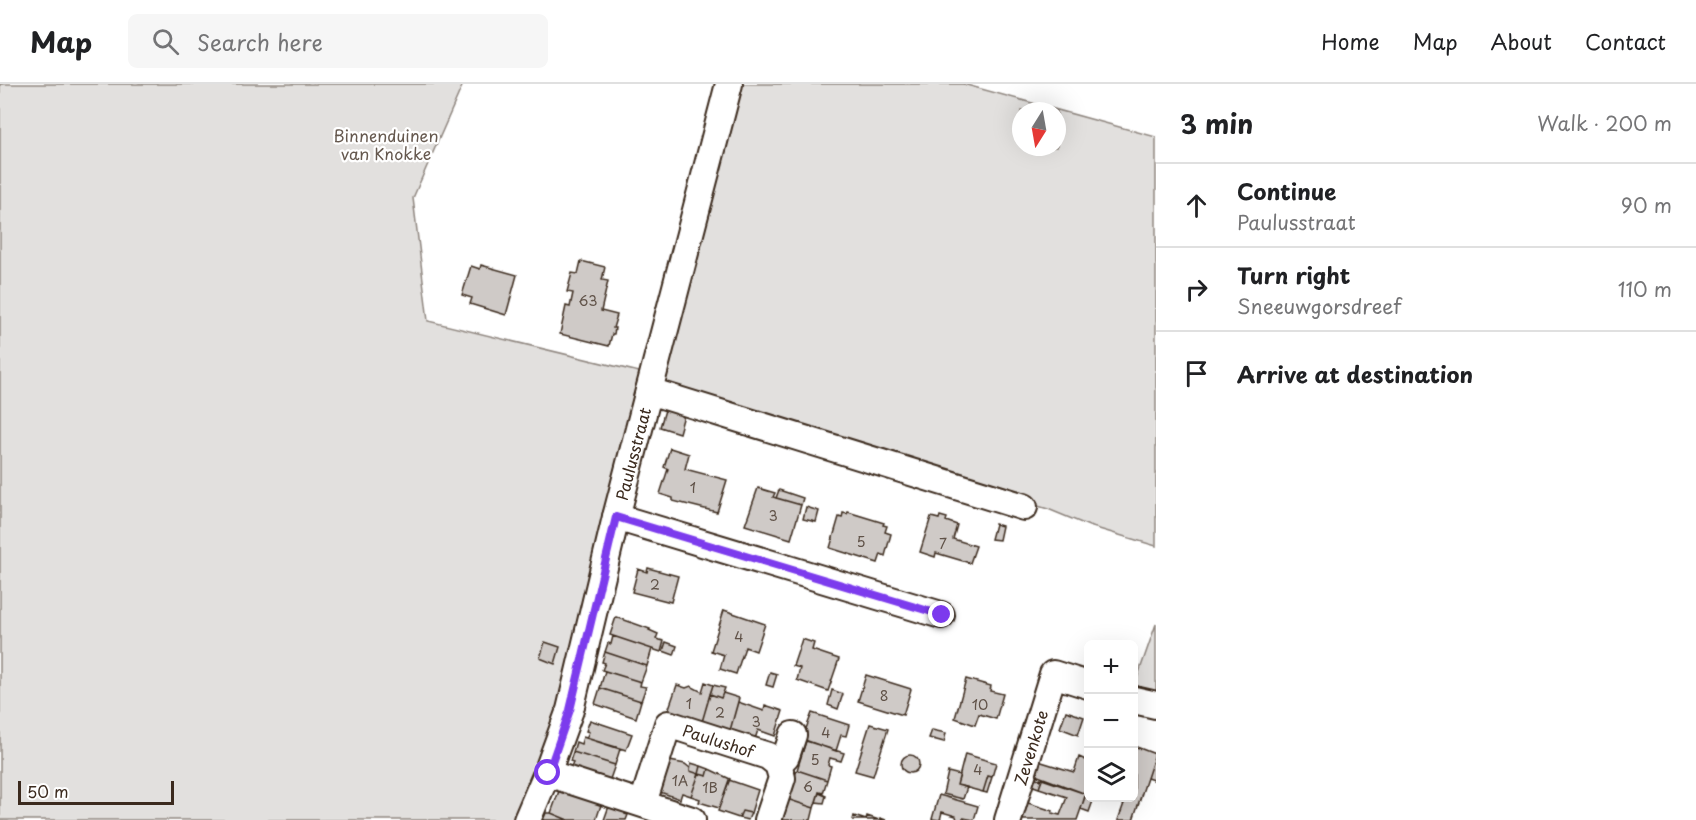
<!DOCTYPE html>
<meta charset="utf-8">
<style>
:root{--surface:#fff;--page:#f6f6f6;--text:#202124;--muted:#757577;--line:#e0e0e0}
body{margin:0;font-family:"Playpen Sans",sans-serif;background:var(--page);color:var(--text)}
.controls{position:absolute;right:18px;bottom:18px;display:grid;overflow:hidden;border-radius:9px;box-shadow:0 6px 24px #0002}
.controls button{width:54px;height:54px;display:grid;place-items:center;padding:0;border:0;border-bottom:2px solid var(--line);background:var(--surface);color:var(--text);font:30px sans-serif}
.compass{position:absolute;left:1012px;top:18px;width:54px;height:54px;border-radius:50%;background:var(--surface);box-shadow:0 6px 24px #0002;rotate:191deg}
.scale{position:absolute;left:18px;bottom:15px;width:156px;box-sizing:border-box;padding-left:6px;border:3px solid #3b2a1e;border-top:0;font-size:16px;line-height:21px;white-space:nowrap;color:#3b2a1e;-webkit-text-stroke:4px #fff;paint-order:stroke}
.stop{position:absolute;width:18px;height:18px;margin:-14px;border:4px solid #7c3aed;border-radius:50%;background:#fff}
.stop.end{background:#7c3aed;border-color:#fff;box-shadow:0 2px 6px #0008}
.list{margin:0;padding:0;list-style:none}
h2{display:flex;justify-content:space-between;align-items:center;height:78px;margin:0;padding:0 24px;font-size:26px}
h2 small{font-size:20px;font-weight:400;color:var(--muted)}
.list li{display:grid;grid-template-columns:39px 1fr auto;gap:18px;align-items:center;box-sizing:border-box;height:84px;padding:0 24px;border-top:2px solid var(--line)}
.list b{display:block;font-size:22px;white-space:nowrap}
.list p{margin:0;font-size:20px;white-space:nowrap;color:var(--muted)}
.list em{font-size:20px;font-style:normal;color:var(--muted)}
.icon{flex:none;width:33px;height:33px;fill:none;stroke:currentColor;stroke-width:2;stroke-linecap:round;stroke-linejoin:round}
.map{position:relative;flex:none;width:1156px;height:736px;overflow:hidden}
header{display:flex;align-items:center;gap:36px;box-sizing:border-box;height:84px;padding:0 30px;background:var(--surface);border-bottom:2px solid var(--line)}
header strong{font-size:28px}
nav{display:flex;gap:33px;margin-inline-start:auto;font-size:21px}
.search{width:420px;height:54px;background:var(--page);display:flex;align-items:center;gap:15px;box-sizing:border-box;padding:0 21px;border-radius:9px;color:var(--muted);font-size:22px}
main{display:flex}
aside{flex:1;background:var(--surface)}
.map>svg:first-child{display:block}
.green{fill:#e2e0de;stroke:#8e857e;stroke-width:1.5;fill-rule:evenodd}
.building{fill:#cfcac7;stroke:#3b2a1e;stroke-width:1.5}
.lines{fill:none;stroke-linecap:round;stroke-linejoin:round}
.minor-casing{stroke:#3b2a1e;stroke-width:30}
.minor{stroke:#fff;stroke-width:26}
.route{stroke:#7c3aed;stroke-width:8}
.labels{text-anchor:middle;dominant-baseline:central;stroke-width:4.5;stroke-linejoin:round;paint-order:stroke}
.number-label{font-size:14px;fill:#605248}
.park-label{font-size:16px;fill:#65584e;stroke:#fff}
.street-label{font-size:16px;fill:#3b2a1e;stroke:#fff}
</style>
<header>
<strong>Map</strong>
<div class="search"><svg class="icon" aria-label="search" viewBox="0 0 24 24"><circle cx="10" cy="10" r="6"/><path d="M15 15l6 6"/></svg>Search here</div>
<nav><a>Home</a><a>Map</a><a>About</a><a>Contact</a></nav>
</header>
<main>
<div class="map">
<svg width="1156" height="736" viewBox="0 0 1156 736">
<rect width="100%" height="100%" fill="#fff"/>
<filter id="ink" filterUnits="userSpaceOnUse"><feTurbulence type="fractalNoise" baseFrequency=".0167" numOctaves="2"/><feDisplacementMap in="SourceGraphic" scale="12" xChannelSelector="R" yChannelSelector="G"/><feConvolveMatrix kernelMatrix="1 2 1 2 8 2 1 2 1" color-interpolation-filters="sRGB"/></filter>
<g filter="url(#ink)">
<!-- green -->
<path class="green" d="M0,0H463L413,114L428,237L660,293L736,0H963L1156,53V462L1089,442L1048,425L657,307L563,684L539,736H0ZM1021,27H1057V63H1021Z
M1156,540V618L1134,613V603Z"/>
<!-- building -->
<path class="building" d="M581,177L605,183L602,196L608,197L601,227L617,231L613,244H615L614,250H612L609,262L560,250L566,222L570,223L573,209L567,208L572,189L578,190Z
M481,181L517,191L506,231L470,220L472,214L462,211L471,182L480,185Z
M665,326L684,331L679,349L660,343Z
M670,364L689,370L685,385L727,396L717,428L673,417V414L660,410L668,385L664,383Z
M758,404L775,409L773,413L801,421L791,455L745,441Z
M779,406L803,414L801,421L776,414Z
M806,423L819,427L816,438L803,435Z
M848,428L884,439L883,441L887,442L885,448L891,450L885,472L881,470L878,479L830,464L839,433L842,434L843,429L847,430Z
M940,432L947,434L946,437L957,441L953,455L976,462L970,479L936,469L935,473L920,468L931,433L939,435Z
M995,440L1002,442L999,456L991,455Z
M648,484L678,492L671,518L632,508L638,485L647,488Z
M724,526L765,540L756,567L745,563L736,590L720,585L724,571L711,567Z
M616,533L650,545L649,546L658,550L656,555L664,557L661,568L610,551Z
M613,552L652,565L647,582L605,568L608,559L611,560Z
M802,555L814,559L812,566L839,575L828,607L797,596L800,584L793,582Z
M545,558L560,563L555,580L540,574Z
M666,558L677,562L674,571L663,567Z
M605,568L647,582L641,598L602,586L605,579L602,578Z
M605,587L641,598L640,602L646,603L641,617L600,604Z
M770,588L777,590L773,603L766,601Z
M866,591L911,605L903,631L858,617Z
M966,595L991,602L990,607L1003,610L996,635L979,630L975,641L955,634Z
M705,598L713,601L701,641L668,627L677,601L686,604L691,602L702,608Z
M713,601L725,604L721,614L710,610Z
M600,604L641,617L636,634L595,620Z
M832,606L843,610L838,625L828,621Z
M723,609L739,614L729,650L702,638L710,610L721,614Z
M738,618L764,627L765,621L783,627L775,652L758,646L754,658L729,650Z
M1066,627L1084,633L1078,651L1060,644Z
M812,629L849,641L846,652L841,651L836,667L802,655Z
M590,636L632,650L626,666L586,654L589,648L586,647Z
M870,640L888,645L873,692L855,687Z
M932,646L946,649L944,658L929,654Z
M583,653L620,665L615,681L573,668L576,658L581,660Z
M806,657L844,669L841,677L830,674L828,681L831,682L827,696L797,686Z
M1134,662L1155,670L1133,736H1118L1126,714H1134Z
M573,668L615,681L609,698L570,685L573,678L570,677Z
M965,670L996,679L992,693L988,692L983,708L957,701Z
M1155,670H1156V697L1147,694Z
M901 680a9 9 0 1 1 18 0a9 9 0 1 1-18 0Z
M1079,673L1088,677V702L1086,710L1030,689L1035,676L1074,688Z
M670,677L685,680L690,684V687L699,690L691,712L682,709L680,715L660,708Z
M691,679L701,682L699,690L690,687Z
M701,682L709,685L707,692L699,690Z
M709,685L730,695L719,724L699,718L700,715L691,712L699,690L707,692Z
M797,686L827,696L823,709L819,708L814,724L787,715Z
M948,688L960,691L957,701L967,703L963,715L943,710Z
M988,692L992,693L987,709L983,708Z
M1031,692L1042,696L1039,704L1028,700Z
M1042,695L1086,710L1077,736H1016L1022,717L1053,727L1052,729L1060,731L1067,713L1039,704Z
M729,696L758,706L751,729L742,727L739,734L718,727Z
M1088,702V714H1094L1089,728L1081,725Z
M559,707L583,713L601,721L596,736H568L551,729Z
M819,709L826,712L824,719L816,718Z
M939,711L978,722L974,736L963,734V736H957L956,732L942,728L940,736L932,735Z
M784,714L814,724L811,736H777Z
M609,722L626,728L625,730L628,731L626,736H604Z
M742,727L751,729L748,736L739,734Z
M546,729H551L568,736H543Z
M854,732L866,736L867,732L879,736L880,734L886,736H853Z"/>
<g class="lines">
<defs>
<g id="minor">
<path d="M649,307L1024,423"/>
<path d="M616,433L941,531"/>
<path d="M1134,616L1156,621"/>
<path d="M778,680L786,672L793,651"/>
<path d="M547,689L692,736"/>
<path id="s1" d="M643,719L668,640L768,672L778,680L782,694L768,736"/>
<path id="s2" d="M527,736L547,689L570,626L616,433L729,0"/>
<path id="s3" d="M1008,736L1053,590L1088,601"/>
</g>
</defs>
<!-- minor casing -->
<use href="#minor" class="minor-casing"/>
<!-- minor -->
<use href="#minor" class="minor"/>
</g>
</g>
<g class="lines" filter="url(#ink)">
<!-- route -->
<path class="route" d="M548,689L570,626L616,433L942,531"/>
</g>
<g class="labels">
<!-- number labels -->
<g class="number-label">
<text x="588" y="216">63</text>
<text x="693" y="403">1</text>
<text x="773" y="431">3</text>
<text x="861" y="457">5</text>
<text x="943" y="459">7</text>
<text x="655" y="500">2</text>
<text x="739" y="552">4</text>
<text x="884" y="611">8</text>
<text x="689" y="619">1</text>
<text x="980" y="620">10</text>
<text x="720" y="628">2</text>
<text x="756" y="637">3</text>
<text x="826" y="648">4</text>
<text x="815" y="675">5</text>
<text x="978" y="685">4</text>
<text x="680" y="696">1A</text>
<text x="808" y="702">6</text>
<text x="710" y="703">1B</text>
</g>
<!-- park labels -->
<g class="park-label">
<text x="386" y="51">Binnenduinen<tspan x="386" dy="18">van Knokke</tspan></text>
</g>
<!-- street labels -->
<g class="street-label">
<text stroke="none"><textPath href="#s2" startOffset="382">Paulusstraat</textPath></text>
<text stroke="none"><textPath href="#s1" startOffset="136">Paulushof</textPath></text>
<text stroke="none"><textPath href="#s3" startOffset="76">Zevenkote</textPath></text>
</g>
</g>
</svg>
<div class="controls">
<button>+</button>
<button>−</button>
<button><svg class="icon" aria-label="layers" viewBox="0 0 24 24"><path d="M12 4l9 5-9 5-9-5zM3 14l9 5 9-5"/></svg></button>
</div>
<svg class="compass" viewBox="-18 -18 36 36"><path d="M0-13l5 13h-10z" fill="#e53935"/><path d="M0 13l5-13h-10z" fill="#757577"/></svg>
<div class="scale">50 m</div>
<div class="stop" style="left:548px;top:689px"></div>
<div class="stop end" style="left:942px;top:531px"></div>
</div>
<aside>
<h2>3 min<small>Walk · 200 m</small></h2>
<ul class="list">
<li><svg class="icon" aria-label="ahead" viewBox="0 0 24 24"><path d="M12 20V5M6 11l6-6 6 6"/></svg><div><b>Continue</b><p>Paulusstraat</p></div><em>90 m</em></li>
<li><svg class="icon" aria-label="right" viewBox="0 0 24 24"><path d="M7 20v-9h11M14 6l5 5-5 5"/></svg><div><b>Turn right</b><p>Sneeuwgorsdreef</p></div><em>110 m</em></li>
<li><svg class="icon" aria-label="arrive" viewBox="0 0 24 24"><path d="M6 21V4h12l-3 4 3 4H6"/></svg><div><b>Arrive at destination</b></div></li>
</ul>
</aside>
</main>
